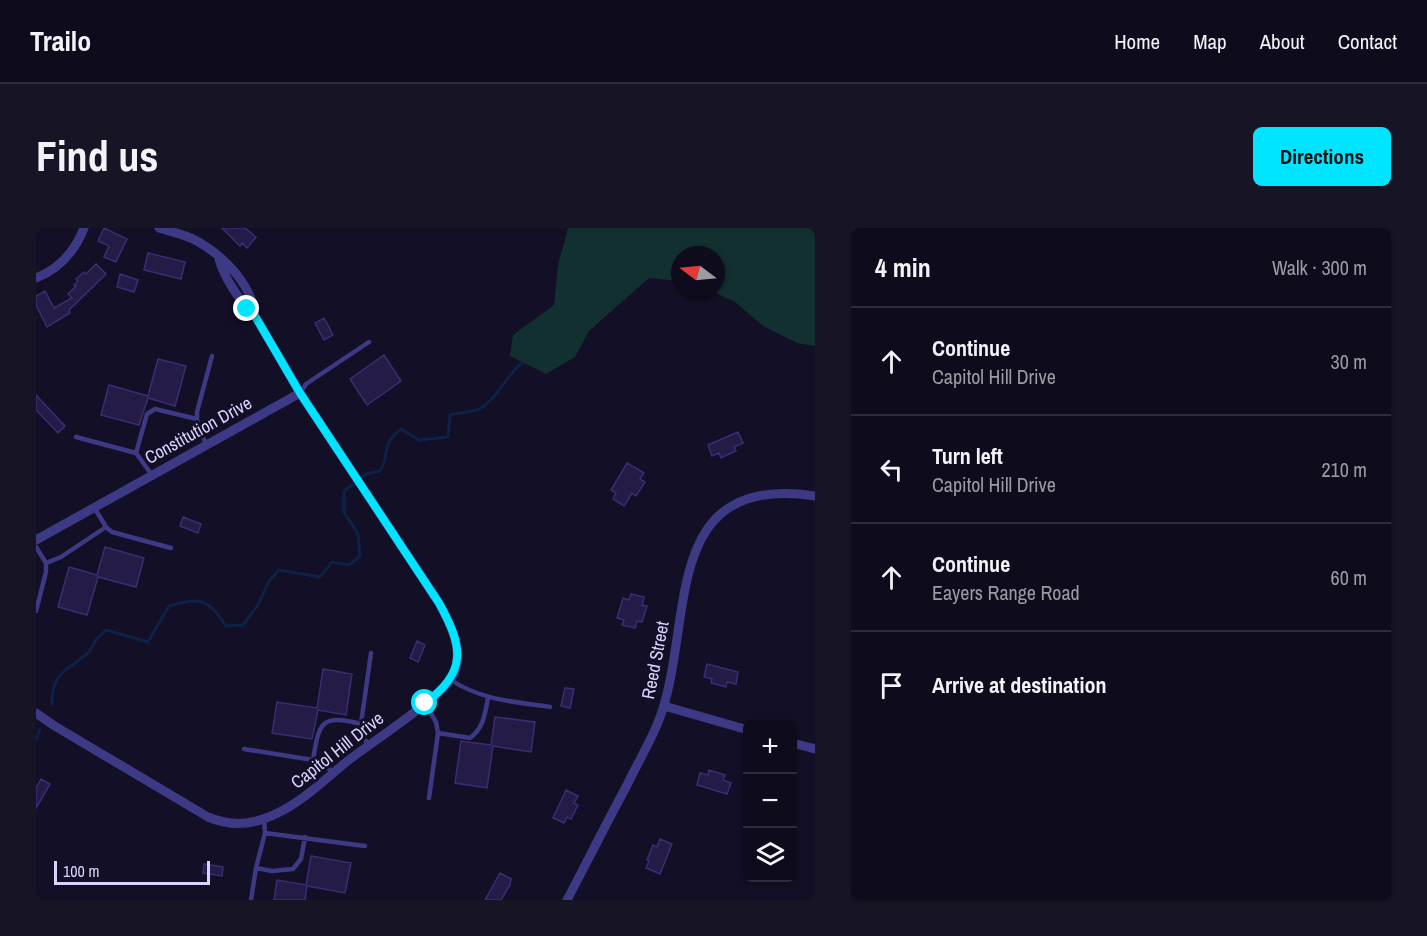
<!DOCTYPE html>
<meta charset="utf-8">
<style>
:root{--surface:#0e0b1c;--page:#171425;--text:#f1f3f6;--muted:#9b9ba3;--line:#2e2b3b;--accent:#00e5ff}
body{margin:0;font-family:"Archivo Narrow",sans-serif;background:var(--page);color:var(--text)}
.controls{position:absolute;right:18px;bottom:18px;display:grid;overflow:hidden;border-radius:9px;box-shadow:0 2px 4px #0004}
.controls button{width:54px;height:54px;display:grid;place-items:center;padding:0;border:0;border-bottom:2px solid var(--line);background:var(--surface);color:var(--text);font:30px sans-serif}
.compass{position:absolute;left:635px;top:18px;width:54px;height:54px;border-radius:50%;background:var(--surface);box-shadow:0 2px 4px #0004;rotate:286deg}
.scale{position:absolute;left:18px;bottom:15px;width:156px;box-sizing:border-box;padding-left:6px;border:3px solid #d9d4ff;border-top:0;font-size:16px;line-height:21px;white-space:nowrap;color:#d9d4ff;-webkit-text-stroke:4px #130f26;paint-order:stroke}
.stop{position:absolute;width:18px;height:18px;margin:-14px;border:4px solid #00e5ff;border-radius:50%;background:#fff}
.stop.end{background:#00e5ff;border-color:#fff;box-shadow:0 2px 6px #0008}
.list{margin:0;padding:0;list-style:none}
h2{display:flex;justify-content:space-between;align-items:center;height:78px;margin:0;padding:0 24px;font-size:26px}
h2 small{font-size:20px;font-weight:400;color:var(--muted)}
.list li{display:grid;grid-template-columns:39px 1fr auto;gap:18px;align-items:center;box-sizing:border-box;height:108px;padding:0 24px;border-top:2px solid var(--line)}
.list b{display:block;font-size:22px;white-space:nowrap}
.list p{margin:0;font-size:20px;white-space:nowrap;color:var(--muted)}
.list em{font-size:20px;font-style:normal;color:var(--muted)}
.icon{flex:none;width:33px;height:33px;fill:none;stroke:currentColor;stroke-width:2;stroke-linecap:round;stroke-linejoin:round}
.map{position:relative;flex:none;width:779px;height:672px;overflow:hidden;border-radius:9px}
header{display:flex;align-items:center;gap:36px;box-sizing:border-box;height:84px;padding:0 30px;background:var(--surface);border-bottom:2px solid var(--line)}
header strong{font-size:28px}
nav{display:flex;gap:33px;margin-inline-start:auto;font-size:21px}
.intro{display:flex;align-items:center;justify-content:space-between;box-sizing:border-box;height:144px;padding:0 36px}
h1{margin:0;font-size:42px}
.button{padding:15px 27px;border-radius:9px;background:var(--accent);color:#111;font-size:21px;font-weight:700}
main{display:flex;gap:36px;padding:0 36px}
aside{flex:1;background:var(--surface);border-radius:9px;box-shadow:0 2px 4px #0004}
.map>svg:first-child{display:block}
.green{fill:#12302f}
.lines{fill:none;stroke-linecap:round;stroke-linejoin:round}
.stream{stroke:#0c2248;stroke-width:3}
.building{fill:#241b47;stroke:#3b2d73;stroke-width:1.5}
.lane{stroke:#3d3a85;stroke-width:4.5}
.street{stroke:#3d3a85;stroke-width:9}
.route{stroke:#00e5ff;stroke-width:8}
.labels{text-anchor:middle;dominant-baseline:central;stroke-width:6;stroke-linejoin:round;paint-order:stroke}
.street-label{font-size:18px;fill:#d9d4ff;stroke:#130f26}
</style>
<header>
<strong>Trailo</strong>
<nav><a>Home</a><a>Map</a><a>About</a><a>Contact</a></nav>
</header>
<div class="intro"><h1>Find us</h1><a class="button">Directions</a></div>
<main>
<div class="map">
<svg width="779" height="672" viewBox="0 0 779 672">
<rect width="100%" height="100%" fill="#130f26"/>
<!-- green -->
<path class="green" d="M532,0H779V118L761,115L727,98L699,74L675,63H680V27H644V53L613,50L553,103L539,129L510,146L474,128L477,107L518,77L522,37Z"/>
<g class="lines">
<!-- stream -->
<path class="stream" d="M16,477C15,444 31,443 52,425C56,421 57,416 60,412C63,408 67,405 70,402L112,414L133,378C165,369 171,370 190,398L207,397L222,377L233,353L243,342L284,349L296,334L313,337L324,328L322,306L308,284V263L330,246L344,243C355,225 344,217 365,201L383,212L412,209L414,187C423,185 435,184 443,181C460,173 471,146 486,135
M0,512L4,501"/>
</g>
<!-- building -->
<path class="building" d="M68,0L91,11L80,34L68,29L73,18L62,13Z
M186,0H209L220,9L211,20L206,15L204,18Z
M112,25L149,34L145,51L108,42Z
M60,36L70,46L33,82L34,85L11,99L0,77V68L9,63L18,80L36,70L32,66L40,58L38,57L42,53L40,51L48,44L50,46Z
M84,46L102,52L98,64L81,59Z
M288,90L297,107L288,112L279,95Z
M348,127L365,153L331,177L314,151Z
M122,131L150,138L139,178L112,170L103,197L65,187L73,157L112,168Z
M0,167L29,198L22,205L0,182Z
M702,204L707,215L698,219L700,223L685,230L683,225L676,228L672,217Z
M591,235L608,245L604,251L609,254L600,268L596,265L588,278L577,271L580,265L575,262Z
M147,289L165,296L162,305L144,298Z
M69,319L108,330L100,359L62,349L51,387L22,379L33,339L61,347Z
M595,366L608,369L606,377L611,378L606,394L601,393L599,400L586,397L588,392L581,390L587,370L593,372Z
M381,413L389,417L382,434L374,430Z
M671,436L702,444L700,456L691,454L690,459L675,455L676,451L668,449Z
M287,441L316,446L310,487L282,482L276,511L236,505L241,474L281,480Z
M529,460L538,461L534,480L525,478Z
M459,489L499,494L495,524L457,518L451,560L419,555L425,513L455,517Z
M673,542L689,547L687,552L695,555L691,566L661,557L664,545L672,547Z
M5,551L14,556L0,580V560Z
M530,562L542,568L538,575L542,577L535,591L531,589L528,595L517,590Z
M624,611L636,616L624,646L610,640L613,633L611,632L617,617L621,619Z
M275,628L315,635L309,665L271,658L269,672H238L241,652L270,657Z
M168,636L187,639L186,648L167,645Z
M464,645L475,651L474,657L465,672H449Z"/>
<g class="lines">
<!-- lane -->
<path class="lane" d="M264,165L270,156L333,114
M40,209L100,225
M170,217L161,192V184L176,128
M116,247L100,225L111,186L119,181L161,191
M58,279L70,299L76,304L135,320
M0,319L10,335V344L0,383
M10,335L25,329L70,299
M415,452C445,472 479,474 514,479
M389,475L400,494L402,505L393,570
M325,496L335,425
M402,505L434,510C448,500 449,485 452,470
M208,521L277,532L286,535L298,545
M277,532C283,494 285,486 325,496L331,517
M229,605L329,618
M220,640L236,643L257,641L265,631L269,609
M215,672L220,640L229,605L228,591"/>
<!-- street -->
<path class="street" d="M123,0C135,4 148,6 159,12C187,27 216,56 219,88
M0,50C23,41 39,23 48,0
M0,312L264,165
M628,478L712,502
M0,485L17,497L172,589C191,597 210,598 230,590C241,586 252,580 262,573C279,562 293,548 309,535C332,516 409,468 418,445C428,421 414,396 403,375L264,165L219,88C206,77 187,48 183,31
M756,515L779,521
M531,672C551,634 570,596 590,559C600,538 612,518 621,497C661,402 618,244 779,268"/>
</g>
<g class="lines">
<!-- route -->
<path class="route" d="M211,81L219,88L264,165L403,375C427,418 432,444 389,475"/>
</g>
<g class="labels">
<!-- street labels -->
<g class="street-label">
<text transform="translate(162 202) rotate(-29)">Constitution Drive</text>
<text transform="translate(619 432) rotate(-79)">Reed Street</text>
<text transform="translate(301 522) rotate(-38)">Capitol Hill Drive</text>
</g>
</g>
</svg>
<div class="controls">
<button>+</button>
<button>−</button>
<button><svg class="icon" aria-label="layers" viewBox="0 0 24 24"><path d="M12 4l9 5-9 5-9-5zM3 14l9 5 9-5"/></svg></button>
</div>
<svg class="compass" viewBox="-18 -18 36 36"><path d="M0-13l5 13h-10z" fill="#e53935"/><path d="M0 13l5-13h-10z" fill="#9b9ba3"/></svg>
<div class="scale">100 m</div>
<div class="stop" style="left:389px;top:475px"></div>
<div class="stop end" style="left:211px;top:81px"></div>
</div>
<aside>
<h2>4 min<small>Walk · 300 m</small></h2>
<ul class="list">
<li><svg class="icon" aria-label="ahead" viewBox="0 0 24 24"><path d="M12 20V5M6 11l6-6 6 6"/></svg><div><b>Continue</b><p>Capitol Hill Drive</p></div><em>30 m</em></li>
<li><svg class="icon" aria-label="left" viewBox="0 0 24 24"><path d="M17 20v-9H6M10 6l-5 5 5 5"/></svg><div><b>Turn left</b><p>Capitol Hill Drive</p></div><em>210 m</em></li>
<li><svg class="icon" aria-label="ahead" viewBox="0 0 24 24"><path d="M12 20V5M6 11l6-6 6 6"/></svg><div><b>Continue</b><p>Eayers Range Road</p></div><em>60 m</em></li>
<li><svg class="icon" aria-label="arrive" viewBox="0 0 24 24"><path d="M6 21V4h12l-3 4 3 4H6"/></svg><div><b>Arrive at destination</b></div></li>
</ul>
</aside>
</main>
